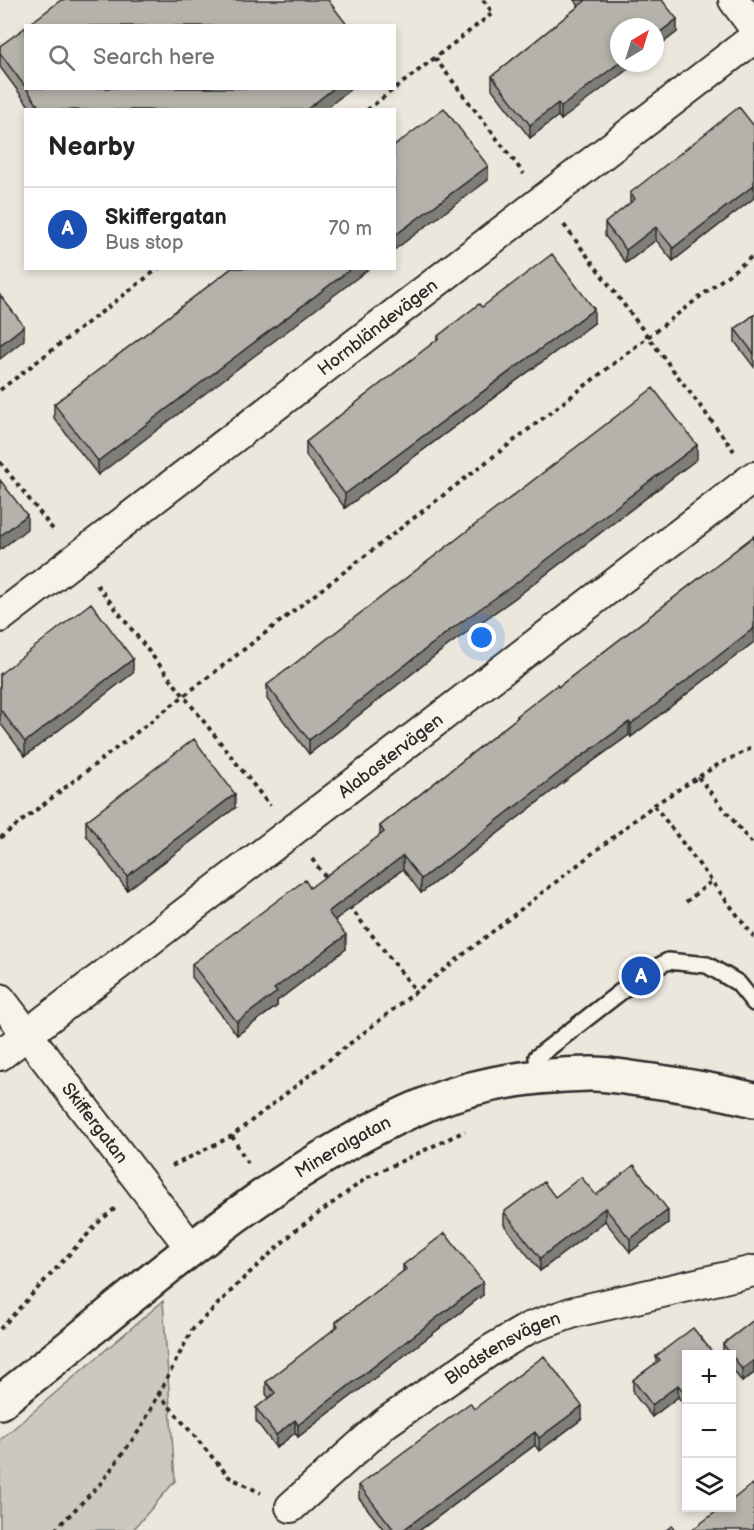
<!DOCTYPE html>
<meta charset="utf-8">
<style>
:root{--surface:#fff;--page:#f6f6f6;--text:#222;--muted:#767676;--line:#e0e0e0;--accent:#0f766e}
body{margin:0;font-family:"Balsamiq Sans",sans-serif;background:var(--page);color:var(--text)}
.controls{position:absolute;right:18px;bottom:18px;display:grid;overflow:hidden;border-radius:0px;box-shadow:0 3px 9px #0003}
.controls button{width:54px;height:54px;display:grid;place-items:center;padding:0;border:0;border-bottom:2px solid var(--line);background:var(--surface);color:var(--text);font:30px sans-serif}
.compass{position:absolute;left:610px;top:18px;width:54px;height:54px;border-radius:50%;background:var(--surface);box-shadow:0 3px 9px #0003;rotate:38deg}
.you{position:absolute;left:482px;top:638px;width:21px;height:21px;margin:-15px;border:4px solid #fff;border-radius:50%;background:#1a73e8;box-shadow:0 0 0 9px #1a73e833}
.badge{display:grid;place-items:center;width:39px;height:39px;border-radius:50%;background:var(--accent);color:#fff;font-size:20px;font-weight:700}
.pin{position:absolute;translate:-50% -50%;border:3px solid #fff;box-shadow:0 2px 6px #0006}
.list{margin:0;padding:0;list-style:none}
h2{display:flex;justify-content:space-between;align-items:center;height:78px;margin:0;padding:0 24px;font-size:26px}
h2 small{font-size:20px;font-weight:400;color:var(--muted)}
.list li{display:grid;grid-template-columns:39px 1fr auto;gap:18px;align-items:center;box-sizing:border-box;height:84px;padding:0 24px;border-top:2px solid var(--line)}
.list b{display:block;font-size:22px;white-space:nowrap}
.list p{margin:0;font-size:20px;white-space:nowrap;color:var(--muted)}
.list em{font-size:20px;font-style:normal;color:var(--muted)}
.icon{flex:none;width:33px;height:33px;fill:none;stroke:currentColor;stroke-width:2;stroke-linecap:round;stroke-linejoin:round}
.map{position:relative;flex:none;width:754px;height:1530px;overflow:hidden}
.search{position:absolute;background:var(--surface);box-shadow:0 3px 9px #0003;left:24px;top:24px;width:372px;height:66px;display:flex;align-items:center;gap:15px;box-sizing:border-box;padding:0 21px;border-radius:0px;color:var(--muted);font-size:22px}
.panel{position:absolute;background:var(--surface);box-shadow:0 3px 9px #0003;left:24px;top:108px;width:372px;height:162px;border-radius:0px}
.map>svg:first-child{display:block}
.green{fill:#cbc8bf;stroke:#7b7a75;stroke-width:1.5}
.lines{fill:none;stroke-linecap:round;stroke-linejoin:round}
.service-casing{stroke:#2b2b2b;stroke-width:20}
.minor-casing{stroke:#2b2b2b;stroke-width:34}
.tertiary-casing{stroke:#2b2b2b;stroke-width:38}
.path{stroke:#2b2b2b;stroke-width:4;stroke-dasharray:4.5 4.5;stroke-linecap:butt}
.service{stroke:#f7f3e8;stroke-width:15}
.minor{stroke:#f7f3e8;stroke-width:30}
.tertiary{stroke:#f7f3e8;stroke-width:33}
.wall{fill:#9c9993;stroke:#2b2b2b;stroke-width:1.5}
.shaded-wall{fill:#7f7d78;stroke:#2b2b2b;stroke-width:1.5}
.building{fill:#b5b2ab;stroke:#2b2b2b;stroke-width:1.5}
.labels{text-anchor:middle;dominant-baseline:central;stroke-width:5;stroke-linejoin:round;paint-order:stroke}
.street-label{font-size:18px;fill:#2b2b2b;stroke:#f7f3e8}
</style>
<div class="map">
<svg width="754" height="1530" viewBox="0 0 754 1530">
<rect width="100%" height="100%" fill="#ebe7dd"/>
<filter id="ink" filterUnits="userSpaceOnUse"><feTurbulence type="fractalNoise" baseFrequency=".0167" numOctaves="2"/><feDisplacementMap in="SourceGraphic" scale="12" xChannelSelector="R" yChannelSelector="G"/><feConvolveMatrix kernelMatrix="1 2 1 2 8 2 1 2 1" color-interpolation-filters="sRGB"/></filter>
<g filter="url(#ink)">
<!-- green -->
<path class="green" d="M163,1301L175,1481L133,1530H0V1440Z"/>
<g class="lines">
<defs>
<path id="service" d="M538,1078L537,1057L641,976L668,961L707,965L738,983L754,1003"/>
<g id="minor">
<path d="M734,0L754,27"/>
<path id="s1" d="M0,617L754,38"/>
<path id="s2" d="M0,999L191,1248"/>
<path id="s3" d="M0,1055L754,477"/>
<path id="s4" d="M291,1507L385,1423L491,1350L529,1328L574,1312L754,1271"/>
</g>
<g id="tertiary">
<path id="s5" d="M0,1402C138,1296 266,1171 429,1103C478,1083 536,1075 589,1074C605,1073 622,1077 638,1079C678,1084 715,1090 754,1100"/>
</g>
</defs>
<!-- service casing -->
<use href="#service" class="service-casing"/>
<!-- minor casing -->
<use href="#minor" class="minor-casing"/>
<!-- tertiary casing -->
<use href="#tertiary" class="tertiary-casing"/>
<!-- path -->
<path class="path" d="M435,58L524,174
M367,110L493,13L483,0
M564,225L734,451
M0,390L159,268
M0,462L55,532
M97,585L270,806
M698,777L754,846
M654,805L754,937
M0,838L754,255
M312,859L327,879
M686,902L712,881
M349,906L416,991
M232,1136L248,1164
M172,1166L232,1136L654,805L719,764L754,747
M0,1329L100,1221L118,1206
M158,1393L229,1477L261,1493
M55,1530L102,1482L141,1428L192,1330L245,1277L296,1230L368,1177L465,1131"/>
<!-- service -->
<use href="#service" class="service"/>
<!-- minor -->
<use href="#minor" class="minor"/>
<!-- tertiary -->
<use href="#tertiary" class="tertiary"/>
</g>
<!-- wall -->
<path class="wall" d="M574,0H662L677,32L655,49V27L561,120L558,116L530,138L492,89V76L579,6Z
M0,46L324,110H32L0,67Z
M754,126V198L673,261L656,240L626,263L605,236V223L630,203V193Z
M232,268L98,475L54,418V404Z
M482,307L594,323L345,508L306,456V442L438,340V336Z
M754,315V367L735,342V329Z
M697,459L515,598L450,644L309,754L267,699V685Z
M754,536V642L631,737L629,735L560,785L421,893L403,869L335,920L346,949L277,1001V1006L237,1035L192,977V964L310,888L380,836V826L517,718V716L558,687Z
M133,673L25,756L0,723V674Z
M235,808L127,890L86,835V821Z
M596,1195L668,1223L630,1252L605,1221L540,1271L504,1225V1212L555,1197Z
M403,1265L483,1295L298,1437L295,1433L276,1448L256,1421V1408L269,1398L266,1394V1382L336,1328V1322L403,1272Z
M754,1320V1373L742,1382L732,1368V1354H723V1344Z
M687,1354V1408L678,1397L652,1417L633,1393V1380L656,1363V1356Z
M474,1409L582,1419L539,1451L535,1445L420,1530H384L359,1498V1485Z"/>
<!-- shaded-wall -->
<path class="shaded-wall" d="M677,19V32L655,49V36Z
M619,63H636L561,120V107Z
M334,88H352L324,110H306Z
M558,103V116L530,138V125Z
M488,166V180L394,250V236Z
M754,185V198L673,261V248Z
M656,227V240L626,263V250Z
M352,268H370L98,475V461Z
M594,309V323L345,508V494Z
M24,326V340L0,359V345Z
M697,445V459L515,598L450,644L309,754V740L450,630Z
M27,515V529L0,550V536Z
M754,628V642L631,737V724Z
M133,659V673L25,756V742Z
M629,722V735L560,785L421,893V879L560,772Z
M235,794V808L127,890V876Z
M403,856V869L328,925V912Z
M346,935V949L277,1001V1006L237,1035V1022L274,989Z
M605,1208V1221L540,1271V1258Z
M668,1210V1223L630,1252V1239Z
M483,1282V1295L298,1437V1425Z
M754,1360V1373L742,1382V1369Z
M678,1385V1397L652,1417V1405Z
M582,1406V1419L539,1451V1438Z
M295,1420V1433L276,1448V1435Z
M535,1432V1445L420,1530H403Z"/>
<!-- building -->
<path class="building" d="M61,0H328L348,26H27Z
M584,0H662L677,19L655,36V27H619V63L561,107L558,103L530,125L492,76L585,1Z
M26,27V88L0,53V46Z
M26,88H334L306,110H41Z
M739,107L754,126V185L673,248L656,227L626,250L605,223L635,199L630,193Z
M444,108L488,166L394,236V146Z
M552,254L594,309L345,494L306,442L439,338L438,336L479,304L482,307Z
M232,268H352L98,461L54,404Z
M0,295L24,326L0,345Z
M754,315V354L735,329Z
M653,388L697,445L515,584L450,630L309,740L267,685Z
M0,480L27,515L0,536Z
M754,536V628L631,724L629,722L560,772L421,879L403,856L328,912L346,935L274,989L277,992L237,1022L192,964L305,880L310,888L384,832L380,826L518,717L517,716L557,685L558,687Z
M91,603L133,659L25,742L0,709V674Z
M194,739L235,794L127,876L86,821Z
M634,1165L668,1210L630,1239L605,1208L540,1258L504,1212L544,1182L555,1197L581,1177L596,1195Z
M445,1233L483,1282L298,1425L295,1420L276,1435L256,1408L275,1393L266,1382L338,1326L336,1322L406,1269L403,1265Z
M754,1320V1360L742,1369L723,1344Z
M693,1328L714,1354H687V1396L678,1385L652,1405L633,1380L660,1360L656,1356Z
M544,1356L582,1406L539,1438L535,1432L403,1530H394L359,1485L470,1403L474,1409Z
M752,1484L754,1487V1530H692L721,1508H732V1500Z
M672,1526L675,1530H666Z"/>
</g>
<g class="labels">
<!-- street labels -->
<g class="street-label">
<text stroke="none"><textPath href="#s1" startOffset="476">Hornbländevägen</textPath></text>
<text stroke="none"><textPath href="#s3" startOffset="492">Alabastervägen</textPath></text>
<text stroke="none"><textPath href="#s2" startOffset="156">Skiffergatan</textPath></text>
<text stroke="none"><textPath href="#s5" startOffset="428">Mineralgatan</textPath></text>
<text stroke="none"><textPath href="#s4" startOffset="266">Blodstensvägen</textPath></text>
</g>
</g>
</svg>
<div class="controls">
<button>+</button>
<button>−</button>
<button><svg class="icon" aria-label="layers" viewBox="0 0 24 24"><path d="M12 4l9 5-9 5-9-5zM3 14l9 5 9-5"/></svg></button>
</div>
<svg class="compass" viewBox="-18 -18 36 36"><path d="M0-13l5 13h-10z" fill="#e53935"/><path d="M0 13l5-13h-10z" fill="#767676"/></svg>
<div class="you"></div>
<div class="pin badge" style="left:641px;top:976px;background:#1a4fb4">A</div>
<div class="search"><svg class="icon" aria-label="search" viewBox="0 0 24 24"><circle cx="10" cy="10" r="6"/><path d="M15 15l6 6"/></svg>Search here</div>
<section class="panel">
<h2>Nearby<small></small></h2>
<ul class="list">
<li><span class="badge" style="background:#1a4fb4">A</span><div><b>Skiffergatan</b><p>Bus stop</p></div><em>70 m</em></li>
</ul>
</section>
</div>
